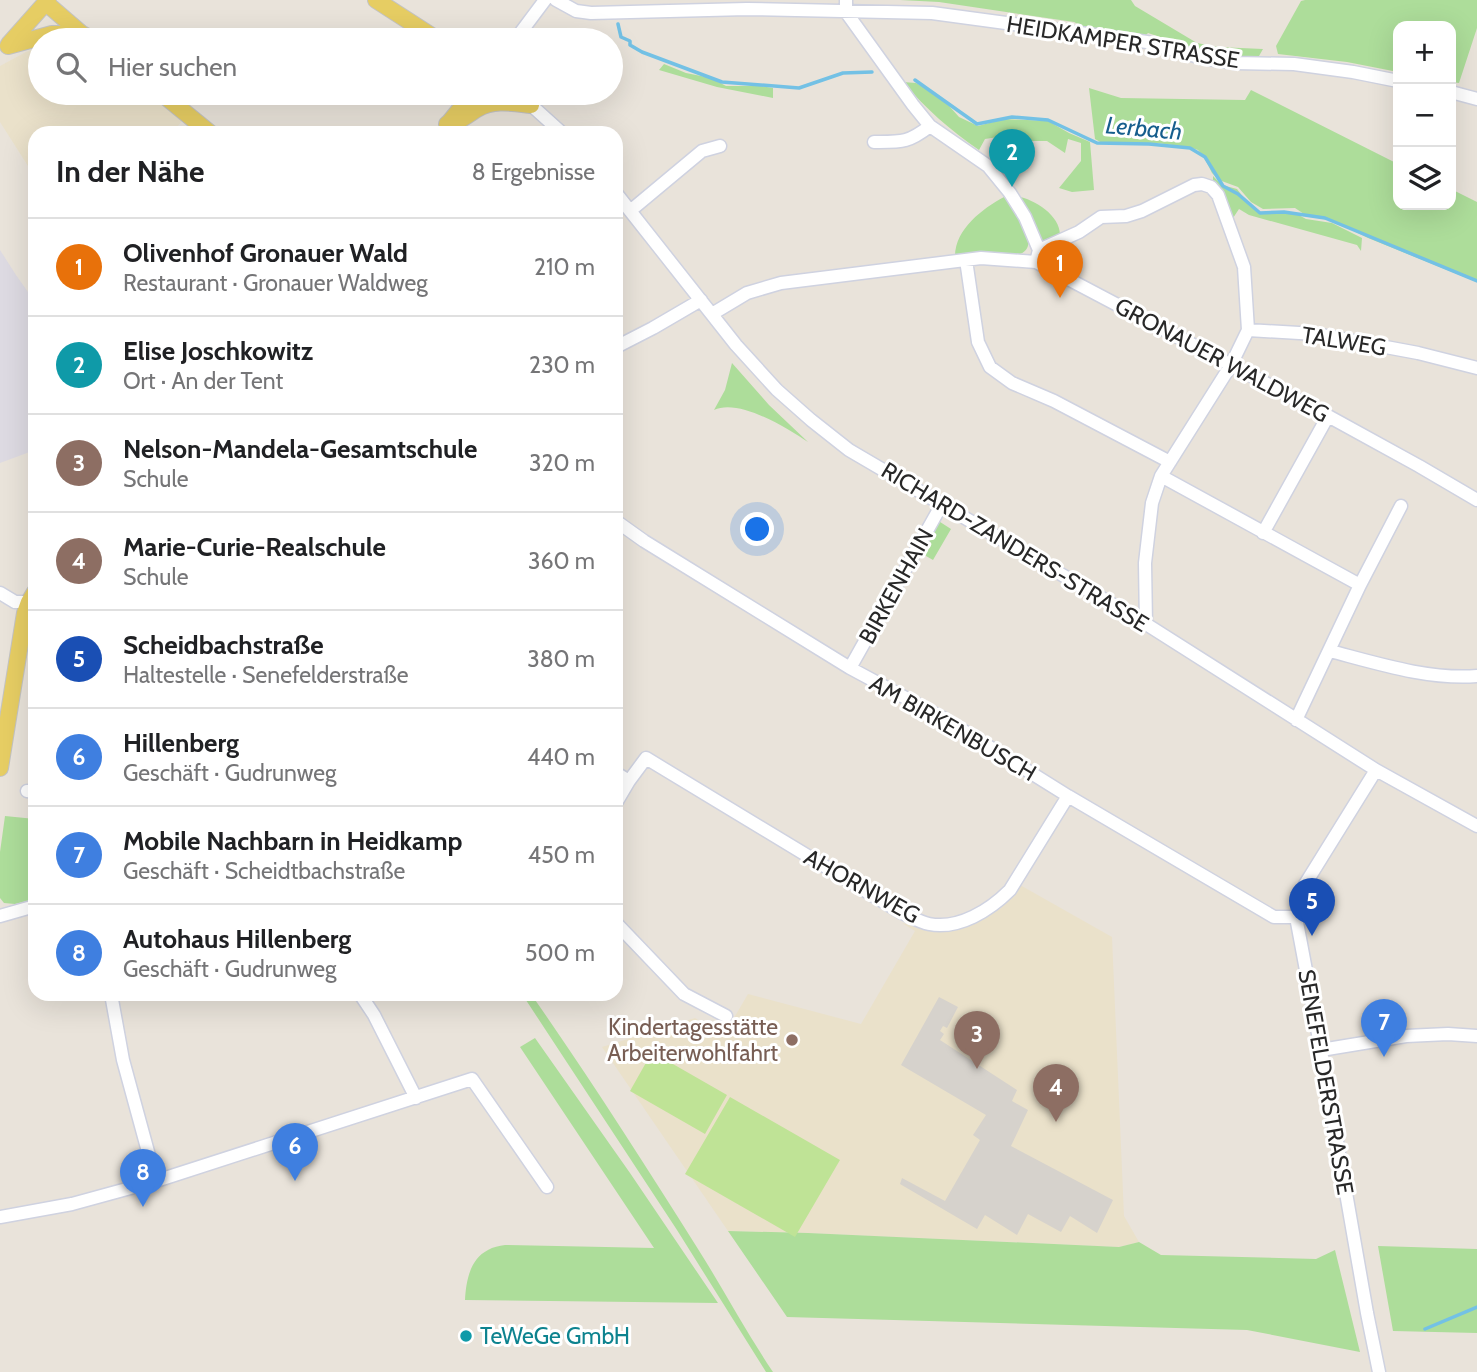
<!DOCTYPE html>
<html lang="de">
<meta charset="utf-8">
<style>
:root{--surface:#fff;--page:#f2f2f2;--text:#202124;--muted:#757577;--line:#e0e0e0;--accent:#d93025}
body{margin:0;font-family:Cabin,sans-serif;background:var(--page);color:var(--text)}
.controls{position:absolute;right:21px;top:21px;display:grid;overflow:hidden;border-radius:14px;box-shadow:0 7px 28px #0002}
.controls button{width:63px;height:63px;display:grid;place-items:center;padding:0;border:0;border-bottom:2px solid var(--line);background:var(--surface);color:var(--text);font:35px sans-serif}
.you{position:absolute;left:758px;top:530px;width:24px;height:24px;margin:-18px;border:5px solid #fff;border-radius:50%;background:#1a73e8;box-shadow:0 0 0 10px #1a73e833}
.badge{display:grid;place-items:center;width:46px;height:46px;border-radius:50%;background:var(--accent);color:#fff;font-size:23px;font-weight:700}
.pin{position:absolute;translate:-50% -58px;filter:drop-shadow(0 2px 4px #0008)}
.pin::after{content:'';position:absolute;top:37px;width:24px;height:21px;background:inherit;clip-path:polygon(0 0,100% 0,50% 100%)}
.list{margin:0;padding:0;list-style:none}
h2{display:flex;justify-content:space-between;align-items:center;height:91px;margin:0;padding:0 28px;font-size:30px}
h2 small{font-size:23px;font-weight:400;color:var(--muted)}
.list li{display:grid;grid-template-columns:46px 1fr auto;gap:21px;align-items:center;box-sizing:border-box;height:98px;padding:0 28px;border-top:2px solid var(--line)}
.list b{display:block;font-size:26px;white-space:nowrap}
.list p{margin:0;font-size:23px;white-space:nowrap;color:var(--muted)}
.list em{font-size:23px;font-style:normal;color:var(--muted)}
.icon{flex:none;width:38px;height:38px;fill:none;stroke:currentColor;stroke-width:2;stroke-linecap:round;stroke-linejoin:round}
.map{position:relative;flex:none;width:1477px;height:1372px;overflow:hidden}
.search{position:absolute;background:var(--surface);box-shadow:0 7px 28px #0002;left:28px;top:28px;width:595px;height:77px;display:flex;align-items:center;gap:18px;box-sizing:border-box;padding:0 24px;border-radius:38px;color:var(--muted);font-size:26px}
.panel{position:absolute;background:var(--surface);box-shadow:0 7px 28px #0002;left:28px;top:126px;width:595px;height:875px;border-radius:21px}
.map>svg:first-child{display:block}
.industrial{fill:#dddae2}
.education{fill:#eae1ca}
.green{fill:#addd9a}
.pitch{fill:#bfe396}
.plaza{fill:#d6d2cc}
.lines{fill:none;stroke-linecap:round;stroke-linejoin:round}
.stream{stroke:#73c1e5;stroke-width:3.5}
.minor-casing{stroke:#cfd2e0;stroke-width:15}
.major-casing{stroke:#c3c3c3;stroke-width:18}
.minor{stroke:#fff;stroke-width:12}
.major{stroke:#e6cd63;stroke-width:16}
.education-dot{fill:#8d6e63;stroke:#fff;stroke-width:2.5}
.culture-dot{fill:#0f9aa8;stroke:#fff;stroke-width:2.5}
.labels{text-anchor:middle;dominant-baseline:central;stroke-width:6;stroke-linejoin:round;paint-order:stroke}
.street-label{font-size:23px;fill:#282828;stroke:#fff}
.education-label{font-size:23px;fill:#785e54;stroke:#fff;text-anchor:end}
.culture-label{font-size:23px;fill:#0d838f;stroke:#fff;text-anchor:start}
.water-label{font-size:24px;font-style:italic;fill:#165e8d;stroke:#fff}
</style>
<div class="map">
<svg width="1477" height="1372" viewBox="0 0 1477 1372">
<rect width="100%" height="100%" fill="#e9e3da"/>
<!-- industrial -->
<path class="industrial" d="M0,250L16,275L35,302V450L0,463Z"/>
<!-- education -->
<path class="education" d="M40,47V93H146L182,121L172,133H35V177L0,122V66L26,52Z
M1020,885L1112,937L1124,1216L1139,1242L1119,1247L808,1233L728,1231L602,1047L695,1018L724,1035L748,994L861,1024L915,931L902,923L920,928L940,930L961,928L971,925L1000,909Z"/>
<!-- green -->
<path class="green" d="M900,0H1131L1135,6L1197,43L1218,47L1263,49L1259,56H1227L1194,51L1193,48L1148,33L1144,37L1086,28L1074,22L939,2Z
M1305,0H1477V28L1459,83L1451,82V26H1398V72L1347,62L1278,54L1276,46L1301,1Z
M664,64L686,73L711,78L726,86H760L773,88V98L717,87L659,70Z
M903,82L916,83L942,98L959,117L978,126L1004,119L1048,121L1069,133L1090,142L1094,190L1072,192L1059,188L1081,161V143L1068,139L1065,153L1047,141H1031L1011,135L985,139L979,150C950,130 926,109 903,82Z
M1089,88L1121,98L1245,100L1251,90L1398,164V205H1451V189L1477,202V282L1368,238L1334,221L1307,216L1295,208L1263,209L1251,202L1238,187L1219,180L1212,173L1204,157L1198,150L1189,147L1156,143L1129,144L1102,143L1095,139Z
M1213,176L1222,185L1237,189L1250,206L1261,213L1293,212L1306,219L1332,223L1362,238L1361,251L1357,245L1249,215L1239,209L1233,218L1234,227L1213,183Z
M1017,196C1035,200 1060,215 1060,235L1041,243Z
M1004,197C1014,210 1045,248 1017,255L955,257C955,229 982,209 1004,197Z
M732,363L769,405L808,442C787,428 739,398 714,410L725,390Z
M937,520L951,529L933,560L919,552Z
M5,816L35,819V848H31L29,884L35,885V899L15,904L4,903L0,898V852Z
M522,994H531C589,1077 644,1163 698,1249C724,1290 746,1332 773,1372H766L677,1230Z
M535,1038L630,1173L718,1303L465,1300C466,1281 470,1259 488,1250C493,1247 499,1246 505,1245L654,1248L520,1047Z
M728,1231L808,1233L1119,1247L1139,1242L1161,1255L1316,1259L1335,1250L1360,1352L1247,1330L787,1317Z
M1378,1246L1477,1249V1333L1393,1331Z"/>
<!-- pitch -->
<path class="pitch" d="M652,1052L727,1095L705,1134L630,1091Z
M730,1097L840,1160L795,1237L685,1174Z"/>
<!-- plaza -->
<path class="plaza" d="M939,997L958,1007L947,1028L943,1026L940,1031L944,1034L940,1040L1017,1090L1012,1101L1028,1110L1011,1146L1113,1200L1097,1233L1070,1216L1061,1232L1028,1214L1017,1235L985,1215L977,1229L900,1184L902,1178L945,1201L980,1140L973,1135L986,1115L901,1065Z"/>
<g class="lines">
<!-- stream -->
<path class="stream" d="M618,24L621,37L630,41V45L642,52L722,82L799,88L843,73L872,72
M915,80L977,124L1012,117L1048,120L1097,143L1149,144L1190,148L1205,157L1223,186L1238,194L1260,213L1284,212L1325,218L1477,281
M1425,1329L1477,1307"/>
<defs>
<path id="minor" d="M556,0L576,11L591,13L747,9L932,13L1147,42L1202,58L1235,63L1294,64L1353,72L1398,81
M846,0V12L913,105L930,126L988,166L1010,193L1025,217L1039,250L1037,258
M515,40L545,0
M1451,92L1477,99
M514,93L531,105L562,133
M874,142C902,142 908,143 930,126
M616,193L736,345L777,390L811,420L849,450L1146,624L1376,770L1477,826
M630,211L702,151L720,146
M1039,250L1079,232L1101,217L1126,216L1142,211L1194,185L1202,184L1211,187L1218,195L1244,267L1248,330
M966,260L978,342L990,367L1012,383L1054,401L1170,462
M712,314L747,293L781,283L981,258L1036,262L1328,416L1419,466L1477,500
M616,347L653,328L701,300
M1161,476L1360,585L1401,506
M616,521L644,541L850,668L943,718L1068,796L1274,917H1296
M1263,533L1328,416
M0,593L15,602H29
M1146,624L1145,563L1152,503L1161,476L1231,365L1248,330L1316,334L1418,353L1477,368
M1330,651C1376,663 1429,680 1477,676
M850,668L942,504
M1296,720L1360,585
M1376,770L1304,886L1296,917L1321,1050L1367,1313L1379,1372
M616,773L629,781L646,758L902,913C911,917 920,922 929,924C959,930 990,910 1010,890L1068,796
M27,791L35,792
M616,803L629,781
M0,916L35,906
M616,923L684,994L726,1016
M111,994L123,1060L156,1181
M360,994L374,1015L416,1098
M1321,1050L1406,1036L1448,1034L1477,1036
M0,1217L72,1204L156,1181L472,1079L547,1187"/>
<path id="major" d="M376,0L438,40
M46,3L82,34L93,40
M9,44L48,0
M8,46L52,34H82
M161,93L210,133
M447,124C460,122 466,116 477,109C494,99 513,103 531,105
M448,124L473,93
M0,768L25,613L29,602L35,592"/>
</defs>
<!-- minor casing -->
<use href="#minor" class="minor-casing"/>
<!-- major casing -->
<use href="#major" class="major-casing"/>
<!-- minor -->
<use href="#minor" class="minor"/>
<!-- major -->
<use href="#major" class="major"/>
</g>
<!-- markers -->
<circle class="education-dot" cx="792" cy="1040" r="7"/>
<circle class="culture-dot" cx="466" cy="1336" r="7"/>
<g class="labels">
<!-- street labels -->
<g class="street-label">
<text transform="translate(1123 42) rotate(9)">HEIDKAMPER STRASSE</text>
<text transform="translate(1344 341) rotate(9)">TALWEG</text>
<text transform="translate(1222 360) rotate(28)">GRONAUER WALDWEG</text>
<text transform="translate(1015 547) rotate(31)">RICHARD-ZANDERS-STRASSE</text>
<text transform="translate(896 586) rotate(-61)">BIRKENHAIN</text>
<text transform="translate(953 728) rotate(30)">AM BIRKENBUSCH</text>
<text transform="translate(862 886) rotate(29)">AHORNWEG</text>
<text transform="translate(1326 1082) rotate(80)">SENEFELDERSTRASSE</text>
</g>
<!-- education labels -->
<g class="education-label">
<text x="778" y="1027">Kindertagesstätte<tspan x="778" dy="26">Arbeiterwohlfahrt</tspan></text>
</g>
<!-- culture labels -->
<g class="culture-label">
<text x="480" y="1336">TeWeGe GmbH</text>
</g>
<!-- water labels -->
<g class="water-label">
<text transform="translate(1144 128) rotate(5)">Lerbach</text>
</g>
</g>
</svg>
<div class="controls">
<button>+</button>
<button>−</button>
<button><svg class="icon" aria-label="layers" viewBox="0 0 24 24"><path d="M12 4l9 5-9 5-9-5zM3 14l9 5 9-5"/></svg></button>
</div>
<div class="you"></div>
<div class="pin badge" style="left:1060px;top:298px;background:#e8710a">1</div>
<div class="pin badge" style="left:1012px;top:187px;background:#0f9aa8">2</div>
<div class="pin badge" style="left:977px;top:1069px;background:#8d6e63">3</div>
<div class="pin badge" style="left:1056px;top:1122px;background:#8d6e63">4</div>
<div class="pin badge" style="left:1312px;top:936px;background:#1a4fb4">5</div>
<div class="pin badge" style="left:295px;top:1181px;background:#3f7fe0">6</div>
<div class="pin badge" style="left:1384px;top:1057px;background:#3f7fe0">7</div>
<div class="pin badge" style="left:143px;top:1207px;background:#3f7fe0">8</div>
<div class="search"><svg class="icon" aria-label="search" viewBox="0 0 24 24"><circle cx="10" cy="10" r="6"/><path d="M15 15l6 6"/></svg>Hier suchen</div>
<section class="panel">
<h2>In der Nähe<small>8 Ergebnisse</small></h2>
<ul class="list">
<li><span class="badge" style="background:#e8710a">1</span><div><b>Olivenhof Gronauer Wald</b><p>Restaurant · Gronauer Waldweg</p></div><em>210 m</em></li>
<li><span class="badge" style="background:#0f9aa8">2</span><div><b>Elise Joschkowitz</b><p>Ort · An der Tent</p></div><em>230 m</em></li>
<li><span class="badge" style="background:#8d6e63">3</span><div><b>Nelson-Mandela-Gesamtschule</b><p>Schule</p></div><em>320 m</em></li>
<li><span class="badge" style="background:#8d6e63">4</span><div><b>Marie-Curie-Realschule</b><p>Schule</p></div><em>360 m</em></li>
<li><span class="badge" style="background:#1a4fb4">5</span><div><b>Scheidbachstraße</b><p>Haltestelle · Senefelderstraße</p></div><em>380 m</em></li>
<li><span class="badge" style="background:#3f7fe0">6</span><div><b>Hillenberg</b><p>Geschäft · Gudrunweg</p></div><em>440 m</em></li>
<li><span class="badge" style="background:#3f7fe0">7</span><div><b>Mobile Nachbarn in Heidkamp</b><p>Geschäft · Scheidtbachstraße</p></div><em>450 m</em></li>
<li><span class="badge" style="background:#3f7fe0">8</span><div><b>Autohaus Hillenberg</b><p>Geschäft · Gudrunweg</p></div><em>500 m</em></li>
</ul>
</section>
</div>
